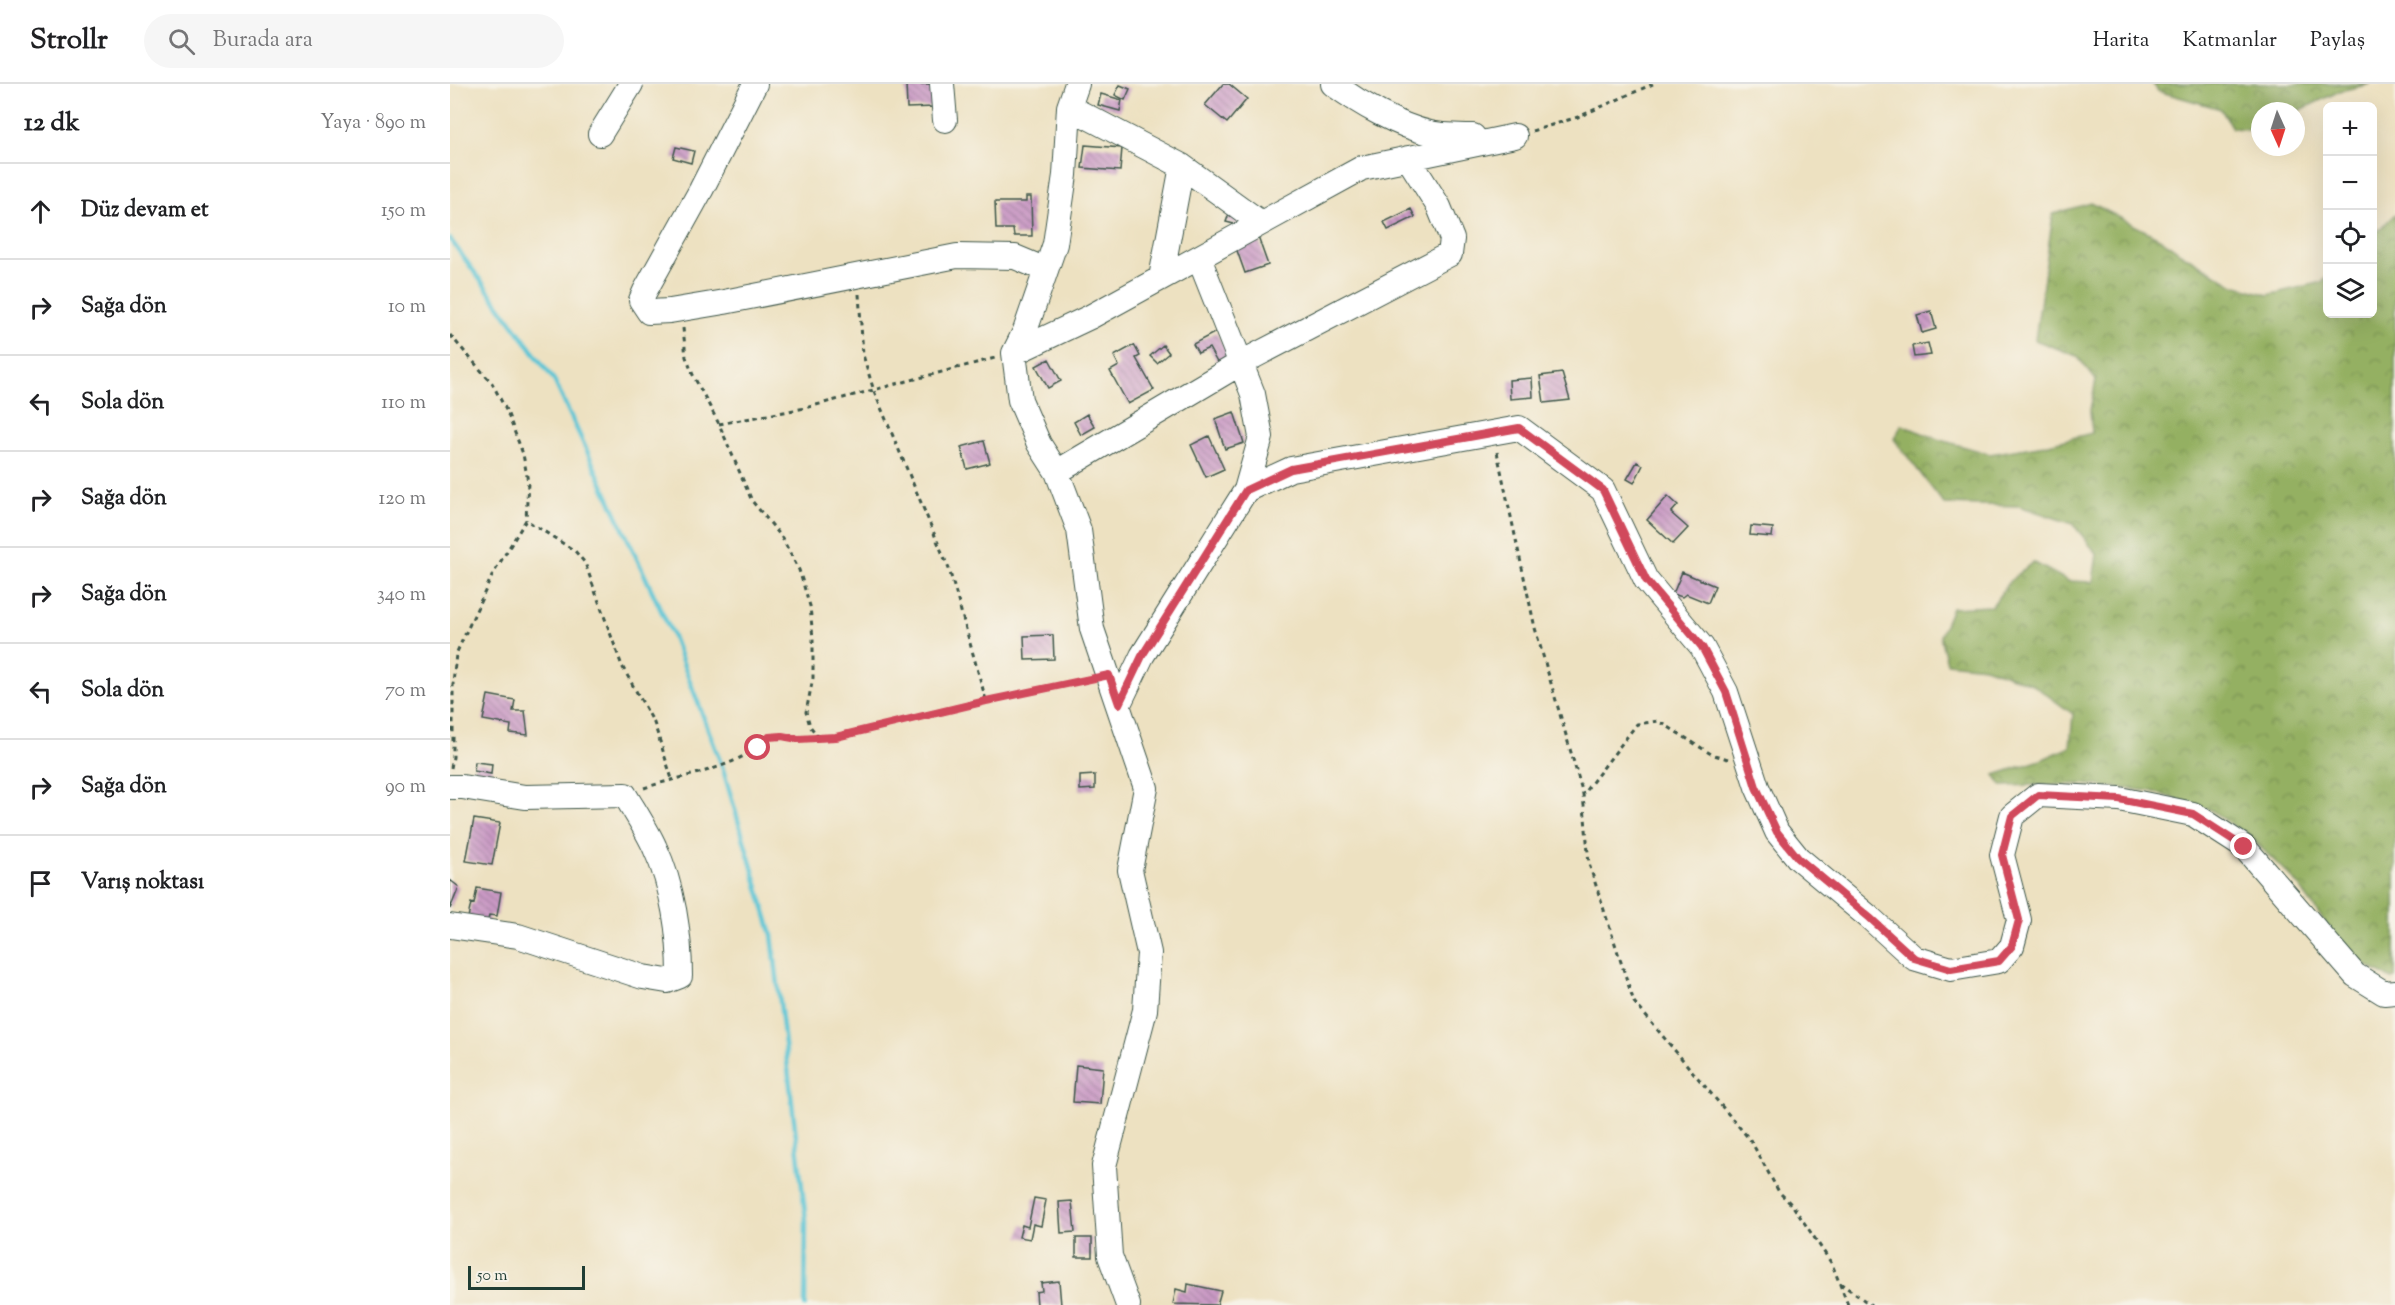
<!DOCTYPE html>
<html lang="tr">
<meta charset="utf-8">
<style>
:root{--surface:#fff;--page:#f6f6f6;--text:#202124;--muted:#757577;--line:#e0e0e0}
body{margin:0;font-family:"Sorts Mill Goudy",serif;background:var(--page);color:var(--text)}
.controls{position:absolute;right:18px;top:18px;display:grid;overflow:hidden;border-radius:9px;box-shadow:0 6px 24px #0002}
.controls button{width:54px;height:54px;display:grid;place-items:center;padding:0;border:0;border-bottom:2px solid var(--line);background:var(--surface);color:var(--text);font:30px sans-serif}
.compass{position:absolute;left:1801px;top:18px;width:54px;height:54px;border-radius:50%;background:var(--surface);box-shadow:0 6px 24px #0002;rotate:177deg}
.scale{position:absolute;left:18px;bottom:15px;width:117px;box-sizing:border-box;padding-left:6px;border:3px solid #1f3d34;border-top:0;font-size:16px;line-height:21px;white-space:nowrap;color:#1f3d34;-webkit-text-stroke:4px #f7f3e8;paint-order:stroke}
.stop{position:absolute;width:18px;height:18px;margin:-14px;border:4px solid #d1495b;border-radius:50%;background:#fff}
.stop.end{background:#d1495b;border-color:#fff;box-shadow:0 2px 6px #0008}
.list{margin:0;padding:0;list-style:none}
h2{display:flex;justify-content:space-between;align-items:center;height:78px;margin:0;padding:0 24px;font-size:26px}
h2 small{font-size:20px;font-weight:400;color:var(--muted)}
.list li{display:grid;grid-template-columns:39px 1fr auto;gap:18px;align-items:center;box-sizing:border-box;height:96px;padding:0 24px;border-top:2px solid var(--line)}
.list b{display:block;font-size:22px;white-space:nowrap}
.list em{font-size:20px;font-style:normal;color:var(--muted)}
.icon{flex:none;width:33px;height:33px;fill:none;stroke:currentColor;stroke-width:2;stroke-linecap:round;stroke-linejoin:round}
.map{position:relative;flex:none;width:1945px;height:1221px;overflow:hidden}
header{display:flex;align-items:center;gap:36px;box-sizing:border-box;height:84px;padding:0 30px;background:var(--surface);border-bottom:2px solid var(--line)}
header strong{font-size:28px}
nav{display:flex;gap:33px;margin-inline-start:auto;font-size:21px}
.search{width:420px;height:54px;background:var(--page);display:flex;align-items:center;gap:15px;box-sizing:border-box;padding:0 21px;border-radius:33px;color:var(--muted);font-size:22px}
main{display:flex}
aside{flex:1;background:var(--surface)}
.map>svg:first-child{display:block}
.forest{fill:url(#forest-crowns);stroke:#5a764b;stroke-width:1.5}
.lines{fill:none;stroke-linecap:round;stroke-linejoin:round}
.stream{stroke:#5ac5d5;stroke-width:4.5}
.building{fill:url(#building-back-hatch)}
.minor-casing{stroke:#3e5649;stroke-width:26}
.path{stroke:#3e5649;stroke-width:3;stroke-dasharray:4.5 4.5;stroke-linecap:butt}
.minor{stroke:#fff;stroke-width:24}
.route{stroke:#d1495b;stroke-width:8}
</style>
<header>
<strong>Strollr</strong>
<div class="search"><svg class="icon" aria-label="search" viewBox="0 0 24 24"><circle cx="10" cy="10" r="6"/><path d="M15 15l6 6"/></svg>Burada ara</div>
<nav><a>Harita</a><a>Katmanlar</a><a>Paylaş</a></nav>
</header>
<main>
<aside>
<h2>12 dk<small>Yaya · 890 m</small></h2>
<ul class="list">
<li><svg class="icon" aria-label="ahead" viewBox="0 0 24 24"><path d="M12 20V5M6 11l6-6 6 6"/></svg><div><b>Düz devam et</b></div><em>150 m</em></li>
<li><svg class="icon" aria-label="right" viewBox="0 0 24 24"><path d="M7 20v-9h11M14 6l5 5-5 5"/></svg><div><b>Sağa dön</b></div><em>10 m</em></li>
<li><svg class="icon" aria-label="left" viewBox="0 0 24 24"><path d="M17 20v-9H6M10 6l-5 5 5 5"/></svg><div><b>Sola dön</b></div><em>110 m</em></li>
<li><svg class="icon" aria-label="right" viewBox="0 0 24 24"><path d="M7 20v-9h11M14 6l5 5-5 5"/></svg><div><b>Sağa dön</b></div><em>120 m</em></li>
<li><svg class="icon" aria-label="right" viewBox="0 0 24 24"><path d="M7 20v-9h11M14 6l5 5-5 5"/></svg><div><b>Sağa dön</b></div><em>340 m</em></li>
<li><svg class="icon" aria-label="left" viewBox="0 0 24 24"><path d="M17 20v-9H6M10 6l-5 5 5 5"/></svg><div><b>Sola dön</b></div><em>70 m</em></li>
<li><svg class="icon" aria-label="right" viewBox="0 0 24 24"><path d="M7 20v-9h11M14 6l5 5-5 5"/></svg><div><b>Sağa dön</b></div><em>90 m</em></li>
<li><svg class="icon" aria-label="arrive" viewBox="0 0 24 24"><path d="M6 21V4h12l-3 4 3 4H6"/></svg><div><b>Varış noktası</b></div></li>
</ul>
</aside>
<div class="map">
<svg width="1945" height="1221" viewBox="0 0 1945 1221">
<defs>
<pattern id="forest-crowns" width="20" height="18" patternUnits="userSpaceOnUse" patternTransform="scale(1.5)"><rect width="20" height="18" fill="#94b062"/><path d="M2 6a3 3 0 1 1 6 0M12 15a3 3 0 1 1 6 0" fill="none" stroke="#789052"/></pattern>
<pattern id="building-back-hatch" width="6" height="6" patternUnits="userSpaceOnUse" patternTransform="scale(1.5)"><rect width="6" height="6" fill="#ca9ac5"/><path d="M-1 5l2 2M0 0l6 6M5-1l2 2" fill="none" stroke="#a37fa1"/></pattern>
</defs>
<rect width="100%" height="100%" fill="#f7f3e8"/>
<filter id="ink" filterUnits="userSpaceOnUse"><feTurbulence type="fractalNoise" baseFrequency=".0167" numOctaves="2"/><feDisplacementMap in="SourceGraphic" scale="12" xChannelSelector="R" yChannelSelector="G"/><feConvolveMatrix kernelMatrix="1 2 1 2 8 2 1 2 1" color-interpolation-filters="sRGB"/></filter>
<filter id="wash" filterUnits="userSpaceOnUse"><feTurbulence type="fractalNoise" baseFrequency=".008" numOctaves="4" result="noise"/><feDisplacementMap in="SourceGraphic" scale="24" xChannelSelector="R" yChannelSelector="G"/><feGaussianBlur stdDeviation="1.35" result="paint"/><feColorMatrix in="noise" values="0 0 0 0 0 0 0 0 0 0 0 0 0 0 0 0 0 1.4 0 .05"/><feComposite in="paint" operator="in"/></filter>
<g filter="url(#wash)">
<rect width="100%" height="100%" fill="#ede1c1"/>
<!-- forest -->
<path class="forest" d="M1703,0H1920L1890,7L1846,28L1810,27V46L1782,44L1771,25L1708,7Z
M1641,119L1711,155L1730,169L1784,201L1818,211L1872,198L1877,193L1878,230H1922L1923,152L1945,130V894L1942,895L1906,876L1892,862L1846,798L1803,756L1761,726L1701,707L1631,700L1552,702L1545,691L1591,676L1620,663L1623,630L1582,600L1535,583L1497,579L1490,552L1502,524L1542,522L1560,497L1583,478L1618,497L1643,498L1647,470L1623,440L1569,422L1494,420L1444,355L1452,341L1487,355L1540,370L1595,361L1642,349L1640,326L1646,296L1627,272L1585,256L1603,130Z"/>
<g class="lines">
<!-- stream -->
<path class="stream" d="M0,155L104,296L222,550L272,682L322,851L356,1136L355,1221"/>
</g>
<g id="blocks">
<!-- building -->
<path class="building" d="M456,0H484V23L457,24Z
M773,0H779L797,15L777,39L755,21Z
M670,1L680,5L675,16L665,11Z
M651,10L672,16L670,27L648,21Z
M635,61L672,64L670,87L632,84Z
M226,63L244,67L241,79L223,74Z
M576,113H581L582,152H564L563,145H546L545,118H576Z
M961,125L965,133L938,146L934,138Z
M779,130L790,133L788,141L776,138Z
M808,153L818,181L795,189L785,161Z
M1481,227L1486,245L1472,249L1467,231Z
M766,248L781,275L769,282L759,264L748,269L743,260Z
M1478,259L1481,271L1464,273L1462,262Z
M684,261L690,272L686,274L704,306L678,320L660,287L669,282L664,272Z
M713,261L719,269L707,279L700,272Z
M599,275L611,297L598,304L586,282Z
M1112,289L1120,316L1094,319L1090,292Z
M1082,294L1083,313L1060,315L1059,296Z
M784,328L794,359L775,365L765,335Z
M637,330L645,343L631,351L624,338Z
M759,352L774,385L756,393L741,361Z
M534,357L540,379L517,385L511,363Z
M1187,378L1193,381L1184,399L1177,395Z
M1218,412L1228,421L1221,429L1238,444L1223,460L1197,436Z
M1301,442L1323,444L1322,453L1300,451Z
M1232,488L1265,502L1258,519L1236,510L1232,513L1223,510Z
M603,551L604,575L575,576L574,552Z
M38,611L65,616L63,627H75L78,651L60,649L61,641L33,636Z
M25,678L42,680L41,690L24,687Z
M645,691V705L630,706V692Z
M24,735L50,739L42,781L16,777Z
M0,796L9,803L0,825Z
M27,804L51,808L47,832L39,831L37,842L17,839L21,819L24,820Z
M626,981L653,984L650,1020L623,1018Z
M584,1114L596,1116L591,1142L583,1140L580,1155L569,1153L572,1141L578,1143Z
M622,1117L625,1148L611,1149L609,1118Z
M626,1154H642V1173H626Z
M609,1197L611,1221H587L586,1208L592,1207L591,1199Z
M738,1200L771,1207L767,1221L723,1220L726,1205L737,1208Z"/>
</g>
</g>
<g filter="url(#ink)">
<use href="#blocks" fill-opacity="0" stroke="#3e5649" stroke-width="1.5"/>
<g class="lines">
<defs>
<path id="minor" d="M305,0L251,106L195,207L191,216L199,228L220,227L274,218L507,172L565,173L596,186
M492,0L495,36
M627,0L619,23L615,91L605,160L575,247L564,269L570,316L589,360L607,388L629,446L642,545L696,704L680,786L699,869L695,926L654,1082L660,1172L678,1221
M883,0C909,19 948,42 980,49C994,52 1009,52 1023,52
M619,23L732,82L811,139
M150,50L181,0
M749,174L803,310L811,353L796,406
M711,194L732,82
M564,269L640,233L912,84L1065,52
M607,388L791,279L1000,170L1002,155L989,123L958,74
M669,620L692,572L796,406L841,385L1069,344L1153,406L1196,496L1252,563L1276,608L1307,703L1327,748L1348,774L1420,834L1464,874L1501,885L1549,877L1562,862L1569,836L1552,771L1562,732L1588,711L1669,715L1743,730L1794,763L1905,891L1934,909L1945,908
M0,703H12L75,713L175,711C185,728 197,746 205,764C223,802 230,851 230,892L217,897L193,893L68,852L0,842"/>
</defs>
<!-- minor casing -->
<use href="#minor" class="minor-casing"/>
<!-- path -->
<path class="path" d="M1082,47L1128,33L1203,0
M409,210L413,271L424,307L499,485L536,616
M233,244L236,273L243,291L269,340L302,417L331,452L349,486L360,522L363,555V594L356,628L360,642L369,654
M0,251L42,299L57,328L73,370L78,398L76,436
M269,340L355,324L545,274
M1047,368L1085,544L1133,710
M1278,675L1261,670L1209,637L1187,640L1133,710L1139,780L1184,918L1301,1057L1329,1108L1343,1122L1382,1180L1398,1221
M1,684L3,673V599L6,570L43,490L76,436L125,467L135,479L172,582L204,639L222,695
M194,704C236,690 287,686 319,653L348,655L386,653L536,617L639,595
M1390,1199L1421,1221"/>
<!-- minor -->
<use href="#minor" class="minor"/>
</g>
</g>
<g class="lines" filter="url(#ink)">
<!-- route -->
<path class="route" d="M308,664L319,653L332,652L348,655L386,653L536,617L659,591L669,620L692,572L796,406L841,385L1069,344L1153,406L1196,496L1252,563L1276,608L1306,703L1327,748L1348,774L1420,834L1464,874L1501,885L1549,877L1562,862L1569,836L1552,771L1562,732L1588,711L1669,715L1743,730L1794,763"/>
</g>
</svg>
<div class="controls">
<button>+</button>
<button>−</button>
<button><svg class="icon" aria-label="locate" viewBox="0 0 24 24"><circle cx="12" cy="12" r="6"/><path d="M12 2v4M12 18v4M2 12h4M18 12h4"/></svg></button>
<button><svg class="icon" aria-label="layers" viewBox="0 0 24 24"><path d="M12 4l9 5-9 5-9-5zM3 14l9 5 9-5"/></svg></button>
</div>
<svg class="compass" viewBox="-18 -18 36 36"><path d="M0-13l5 13h-10z" fill="#e53935"/><path d="M0 13l5-13h-10z" fill="#757577"/></svg>
<div class="scale">50 m</div>
<div class="stop" style="left:308px;top:664px"></div>
<div class="stop end" style="left:1794px;top:763px"></div>
</div>
</main>
